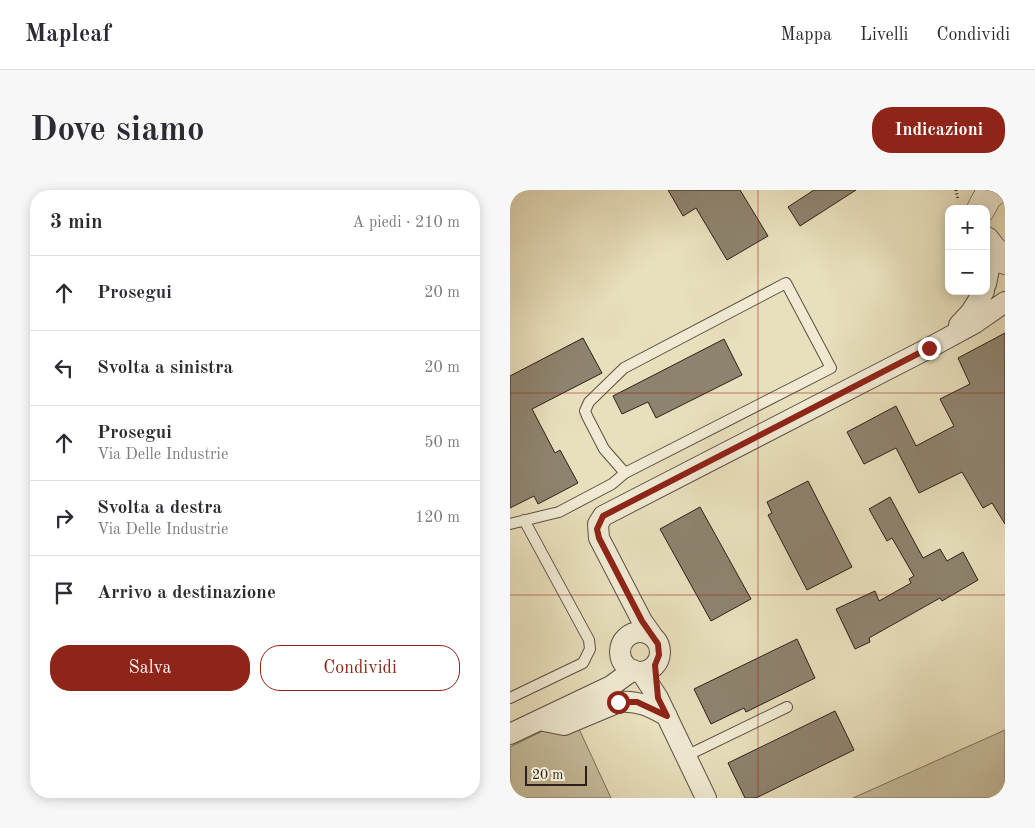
<!DOCTYPE html>
<html lang="it">
<meta charset="utf-8">
<style>
:root{--surface:#fff;--page:#f7f7f7;--text:#2b2b33;--muted:#7c7c81;--line:#e1e1e2;--accent:#8f2418}
body{margin:0;font-family:"Old Standard TT",serif;background:var(--page);color:var(--text)}
.controls{position:absolute;right:15px;top:15px;display:grid;overflow:hidden;border-radius:10px;box-shadow:0 2px 12px #0003}
.controls button{width:45px;height:45px;display:grid;place-items:center;padding:0;border:0;border-bottom:1px solid var(--line);background:var(--surface);color:var(--text);font:25px sans-serif}
.scale{position:absolute;left:15px;bottom:12px;width:62px;box-sizing:border-box;padding-left:5px;border:2px solid #2d201a;border-top:0;font-size:14px;line-height:18px;white-space:nowrap;color:#2d201a;-webkit-text-stroke:4px #f0ead3;paint-order:stroke}
.stop{position:absolute;width:15px;height:15px;margin:-11px;border:4px solid #8f2418;border-radius:50%;background:#fff}
.stop.end{background:#8f2418;border-color:#fff;box-shadow:0 1px 5px #0008}
.list{margin:0;padding:0;list-style:none}
h2{display:flex;justify-content:space-between;align-items:center;height:65px;margin:0;padding:0 20px;font-size:21px}
h2 small{font-size:16px;font-weight:400;color:var(--muted)}
.list li{display:grid;grid-template-columns:32px 1fr auto;gap:15px;align-items:center;box-sizing:border-box;height:75px;padding:0 20px;border-top:1px solid var(--line)}
.list b{display:block;font-size:19px;white-space:nowrap}
.list p{margin:0;font-size:16px;white-space:nowrap;color:var(--muted)}
.list em{font-size:16px;font-style:normal;color:var(--muted)}
.actions{display:flex;gap:10px;padding:15px 20px}
.actions a{flex:1;padding:11px 0;border:1px solid var(--accent);border-radius:20px;text-align:center;font-size:18px;color:var(--accent)}
.actions .main{background:var(--accent);color:#fff}
.icon{flex:none;width:28px;height:28px;fill:none;stroke:currentColor;stroke-width:2;stroke-linecap:round;stroke-linejoin:round}
.map{position:relative;flex:none;width:495px;height:608px;overflow:hidden;border-radius:20px}
header{display:flex;align-items:center;gap:30px;box-sizing:border-box;height:70px;padding:0 25px;background:var(--surface);border-bottom:1px solid var(--line)}
header strong{font-size:24px}
nav{display:flex;gap:28px;margin-inline-start:auto;font-size:18px}
.intro{display:flex;align-items:center;justify-content:space-between;box-sizing:border-box;height:120px;padding:0 30px}
h1{margin:0;font-size:35px}
.button{padding:12px 22px;border-radius:20px;background:var(--accent);color:#fff;font-size:18px;font-weight:700}
main{display:flex;gap:30px;padding:0 30px}
aside{flex:1;background:var(--surface);border-radius:20px;box-shadow:0 2px 12px #0003}
.map>svg:first-child{display:block}
.green{fill:#c8bfa0;stroke:#7a705d}
.building{fill:#8e836e;stroke:#2d201a}
.lines{fill:none;stroke-linecap:round;stroke-linejoin:round}
.lane-casing{stroke:#5c5042;stroke-width:12}
.street-casing{stroke:#5c5042;stroke-width:22}
.secondary-casing{stroke:#2d201a;stroke-width:29}
.path{stroke:#2d201a;stroke-width:3;stroke-dasharray:1 2.5;stroke-linecap:butt}
.lane{stroke:#f0ead3;stroke-width:10}
.street{stroke:#f0ead3;stroke-width:20}
.secondary{stroke:#f0ead3;stroke-width:28}
.route{stroke:#8f2418;stroke-width:6}
.grid{fill:none;stroke:#8f2418;stroke-width:1;stroke-opacity:0.55}
</style>
<header>
<strong>Mapleaf</strong>
<nav><a>Mappa</a><a>Livelli</a><a>Condividi</a></nav>
</header>
<div class="intro"><h1>Dove siamo</h1><a class="button">Indicazioni</a></div>
<main>
<aside>
<h2>3 min<small>A piedi · 210 m</small></h2>
<ul class="list">
<li><svg class="icon" aria-label="ahead" viewBox="0 0 24 24"><path d="M12 20V5M6 11l6-6 6 6"/></svg><div><b>Prosegui</b></div><em>20 m</em></li>
<li><svg class="icon" aria-label="left" viewBox="0 0 24 24"><path d="M17 20v-9H6M10 6l-5 5 5 5"/></svg><div><b>Svolta a sinistra</b></div><em>20 m</em></li>
<li><svg class="icon" aria-label="ahead" viewBox="0 0 24 24"><path d="M12 20V5M6 11l6-6 6 6"/></svg><div><b>Prosegui</b><p>Via Delle Industrie</p></div><em>50 m</em></li>
<li><svg class="icon" aria-label="right" viewBox="0 0 24 24"><path d="M7 20v-9h11M14 6l5 5-5 5"/></svg><div><b>Svolta a destra</b><p>Via Delle Industrie</p></div><em>120 m</em></li>
<li><svg class="icon" aria-label="arrive" viewBox="0 0 24 24"><path d="M6 21V4h12l-3 4 3 4H6"/></svg><div><b>Arrivo a destinazione</b></div></li>
</ul>
<div class="actions"><a class="main">Salva</a><a>Condividi</a></div>
</aside>
<div class="map">
<svg width="495" height="608" viewBox="0 0 495 608">
<rect width="100%" height="100%" fill="#e8dfbc"/>
<filter id="stains"><feTurbulence type="fractalNoise" baseFrequency=".004" numOctaves="4"/><feColorMatrix values="0 0 0 0 .2 0 0 0 0 .09 0 0 0 0 .02 0 0 0 .5 -.17"/></filter>
<radialGradient id="worn" r=".72"><stop offset=".6" stop-color="#630" stop-opacity="0"/><stop offset="1" stop-color="#630" stop-opacity=".3"/></radialGradient>
<!-- green -->
<path class="green" d="M63,526L101,608H0V557Z
M495,540V608H343Z"/>
<!-- building -->
<path class="building" d="M158,0H230L258,46L217,70L186,18L173,26Z
M304,0H346L290,36L278,17Z
M495,143V334L482,313L473,318L452,282L409,303L386,258L354,274L337,242L386,216L406,256L444,236L430,209L460,194L448,168Z
M73,148L92,183L22,219L45,263L50,260L68,293L28,314L24,306L0,318V186Z
M214,149L232,185L146,228L138,212L112,224L103,206Z
M298,291L342,377L297,400L258,325L262,323L257,312Z
M380,307L413,368L430,359L437,371L453,362L468,390L432,411L430,408L359,448L360,452L345,459L326,419L365,401L369,411L401,393L399,389L404,386L382,348L377,351L359,319Z
M190,317L241,409L201,431L150,339Z
M287,449L305,488L236,522L234,518L201,534L184,499Z
M325,521L344,560L246,608H235L218,573Z"/>
<g class="lines">
<defs>
<path id="lane" d="M0,334L49,322L102,294L115,283L321,178L276,93L114,178L79,212L75,221L77,226L94,259L115,283
M0,508L73,473L80,459L79,450L14,330
M176,566L277,517"/>
<path id="street" d="M476,94L483,60
M449,135L461,122L474,101
M110 462a20 20 0 1 1 40 0a20 20 0 1 1-40 0Z
M144,448L132,431L89,348L88,334L93,326L419,158L465,133L495,112
M131,482L148,508L196,608
M29,530L54,535L109,512C128,510 141,517 157,526
M0,544L101,496L123,480"/>
<path id="secondary" d="M471,19L478,6L486,0
M476,51L483,60L495,70"/>
</defs>
<!-- lane casing -->
<use href="#lane" class="lane-casing"/>
<!-- street casing -->
<use href="#street" class="street-casing"/>
<!-- secondary casing -->
<use href="#secondary" class="secondary-casing"/>
<!-- path -->
<path class="path" d="M446,0L448,9"/>
<!-- lane -->
<use href="#lane" class="lane"/>
<!-- street -->
<use href="#street" class="street"/>
<!-- secondary -->
<use href="#secondary" class="secondary"/>
</g>
<g class="lines">
<!-- route -->
<path class="route" d="M108,512H127L157,526L148,508L145,475L149,465L148,454L132,431L89,348L87,339L93,326L419,158"/>
</g>
<!-- grid -->
<path class="grid" d="M248,0V608M0,203H495M0,405H495"/>
<rect width="100%" height="100%" filter="url(#stains)"/>
<rect width="100%" height="100%" fill="url(#worn)"/>
</svg>
<div class="controls">
<button>+</button>
<button>−</button>
</div>
<div class="scale">20 m</div>
<div class="stop" style="left:108px;top:512px"></div>
<div class="stop end" style="left:419px;top:158px"></div>
</div>
</main>
